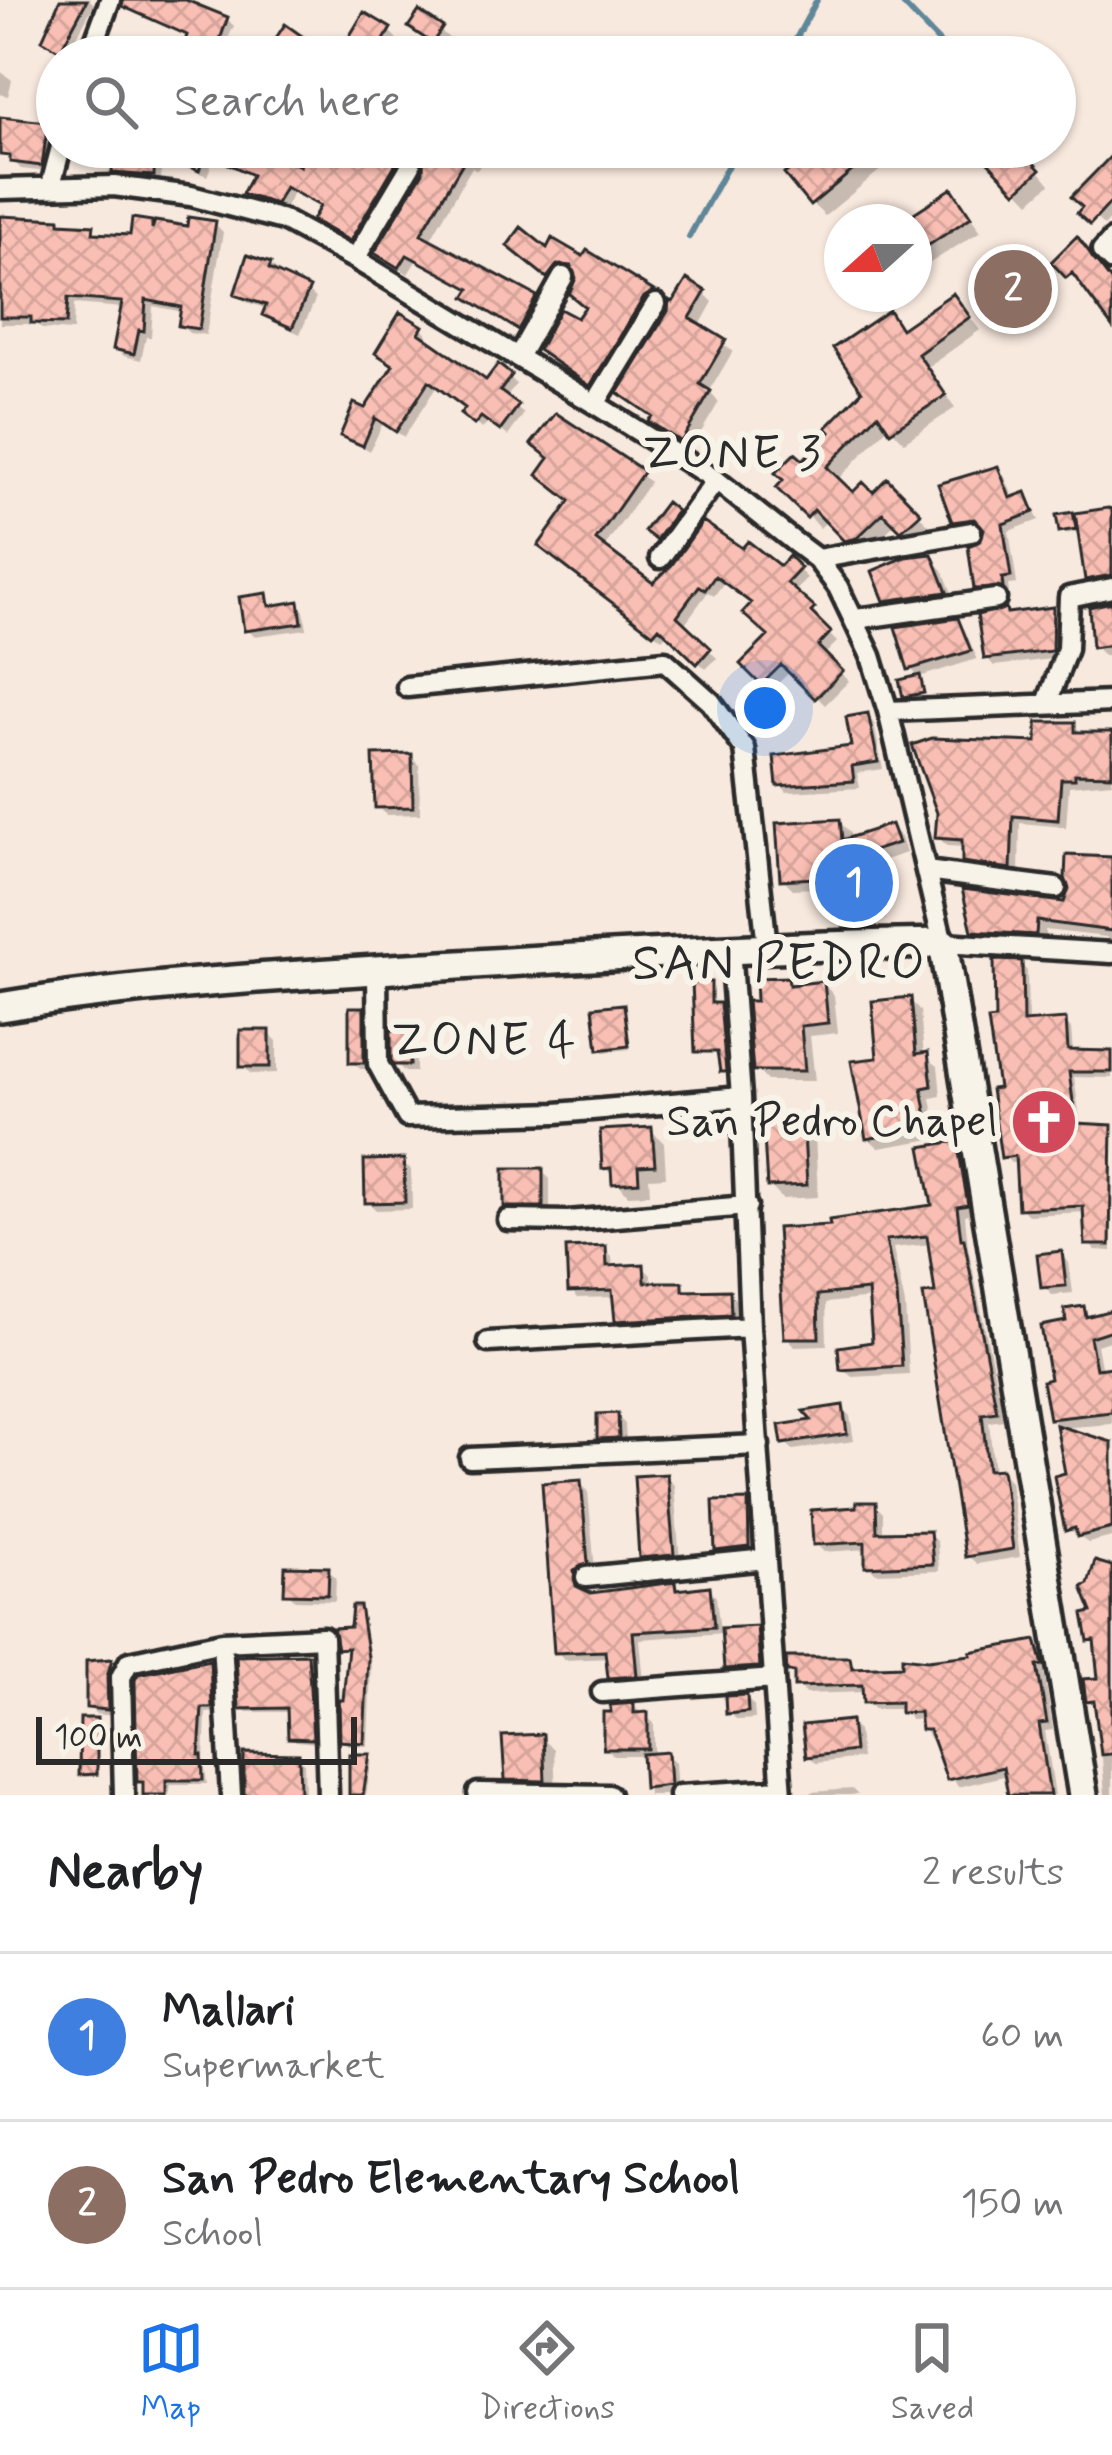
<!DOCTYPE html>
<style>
:root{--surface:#fff;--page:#f2f2f2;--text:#202124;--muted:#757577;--line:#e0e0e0;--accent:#1a73e8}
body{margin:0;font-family:Mynerve,sans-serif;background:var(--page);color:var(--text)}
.compass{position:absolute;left:824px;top:204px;width:108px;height:108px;border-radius:50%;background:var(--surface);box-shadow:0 3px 9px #0004;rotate:249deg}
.scale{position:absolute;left:36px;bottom:30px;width:321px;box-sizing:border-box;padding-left:12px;border:6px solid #2b2b2b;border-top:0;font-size:33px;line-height:42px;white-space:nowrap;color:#2b2b2b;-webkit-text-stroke:9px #f7f3e8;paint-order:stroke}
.you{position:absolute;left:765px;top:708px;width:42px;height:42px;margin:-30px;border:9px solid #fff;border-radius:50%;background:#1a73e8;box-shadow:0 0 0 18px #1a73e833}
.badge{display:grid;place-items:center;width:78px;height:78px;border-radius:50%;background:var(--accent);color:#fff;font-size:39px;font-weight:700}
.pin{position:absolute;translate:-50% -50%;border:6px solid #fff;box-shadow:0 3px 12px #0006}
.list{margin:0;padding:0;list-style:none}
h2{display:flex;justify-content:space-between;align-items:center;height:156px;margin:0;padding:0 48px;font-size:51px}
h2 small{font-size:39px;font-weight:400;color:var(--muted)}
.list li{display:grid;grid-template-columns:78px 1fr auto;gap:36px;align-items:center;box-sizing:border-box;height:168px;padding:0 48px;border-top:3px solid var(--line)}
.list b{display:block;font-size:45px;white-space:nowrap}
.list p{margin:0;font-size:39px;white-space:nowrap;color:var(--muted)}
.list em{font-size:39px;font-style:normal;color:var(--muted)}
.icon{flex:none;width:66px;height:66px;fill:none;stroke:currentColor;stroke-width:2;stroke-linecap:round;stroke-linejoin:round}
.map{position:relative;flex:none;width:1112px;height:1795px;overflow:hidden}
.search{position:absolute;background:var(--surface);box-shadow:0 3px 9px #0004;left:36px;right:36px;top:36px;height:132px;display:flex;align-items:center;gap:30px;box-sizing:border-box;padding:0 42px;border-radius:66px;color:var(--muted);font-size:45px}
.sheet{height:492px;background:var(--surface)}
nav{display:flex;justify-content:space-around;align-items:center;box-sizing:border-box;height:168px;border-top:3px solid var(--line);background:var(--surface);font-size:33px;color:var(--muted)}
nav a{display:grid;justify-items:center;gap:6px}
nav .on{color:var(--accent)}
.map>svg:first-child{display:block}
.shadow{fill:#0003}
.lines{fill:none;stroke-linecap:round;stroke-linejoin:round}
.stream{stroke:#5f8799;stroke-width:6}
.building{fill:url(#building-cross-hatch);stroke:#2b2b2b;stroke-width:3}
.street-casing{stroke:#2b2b2b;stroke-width:27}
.secondary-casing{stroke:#2b2b2b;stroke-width:36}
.street{stroke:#f7f3e8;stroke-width:18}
.secondary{stroke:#f7f3e8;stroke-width:27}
.labels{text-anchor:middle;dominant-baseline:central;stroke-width:12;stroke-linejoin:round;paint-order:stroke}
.poi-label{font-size:45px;fill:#2b2b2b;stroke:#f7f3e8;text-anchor:end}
.neighbourhood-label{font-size:48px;letter-spacing:3px;fill:#2b2b2b;stroke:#f7f3e8}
.quarter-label{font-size:51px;letter-spacing:3px;fill:#2b2b2b;stroke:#f7f3e8}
</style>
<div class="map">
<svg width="1112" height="1795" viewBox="0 0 1112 1795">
<defs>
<pattern id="building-cross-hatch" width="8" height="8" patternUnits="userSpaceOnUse" patternTransform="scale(3)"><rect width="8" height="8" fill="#fabfb4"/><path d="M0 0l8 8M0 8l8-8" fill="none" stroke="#d6a49b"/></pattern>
</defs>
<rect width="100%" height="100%" fill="#f8e9de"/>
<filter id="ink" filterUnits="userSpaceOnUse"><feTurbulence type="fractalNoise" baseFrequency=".00833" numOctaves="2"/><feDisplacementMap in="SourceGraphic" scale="24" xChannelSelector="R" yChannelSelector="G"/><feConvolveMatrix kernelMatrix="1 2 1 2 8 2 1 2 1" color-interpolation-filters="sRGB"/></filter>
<g filter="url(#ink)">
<!-- shadow -->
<path class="shadow" d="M63,0H90L94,4L67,55L52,46Z
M132,0H181L227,19L234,26L219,57H187L191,48L188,44L190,38L136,14L129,7Z
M420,15L449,38L443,47L455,57H417L429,41Z
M389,31L397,39L386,57H349Z
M0,71L12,80L8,96L0,94Z
M46,125L54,133L49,172L21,169L13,161Z
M116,147H162L161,182L124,179L116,171Z
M182,147H270L267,153L301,170L320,147H493L477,170L472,167L429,242L543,307L526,335L477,305L469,297L472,291L416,261L408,274L378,253L425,173V160L419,158L407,166L359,247L323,228L315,220L322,208L293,192L284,210L254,201L246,193L254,177L214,159L207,176L184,167L176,160Z
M821,147H883L874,154L884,167L825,216L812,204Z
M978,147H1019L1050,184L1030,202Z
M1112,160V217L1104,226L1075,197Z
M951,192L981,231L914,273V222H907Z
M3,212L10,219L59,222L64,227L92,228L101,237L132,238L134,221L189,229L215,224L223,232L206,335L189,333L181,325L183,312L153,306L151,337H146L141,360L124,356L116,348L124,308L74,304L73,331L42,329L36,324H0Z
M548,252L584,260L588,254L658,300L599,390L563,365L578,322L588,307L578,273L570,269L556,283L518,253Z
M270,265L316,298L300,334L273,322L266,314L268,309L246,302L238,294Z
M704,293L713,302L699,327L733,351L709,392L719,402L691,449L661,430L652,421L654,417L631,401Z
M953,296L980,330L928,367L955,408L904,442L889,426L837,481L853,496H873L887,483L930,526L915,540L897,522L869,549L859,551L828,520L820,528L792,499L803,464L866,391L888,314L904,331Z
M422,328L428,335L425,340L487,384L510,377L516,384L505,399L524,414L508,436L489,421L482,429L471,421L468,409L437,386L404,437L383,423L370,451L343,435L366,412Z
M557,417L650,482L603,549L653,586L743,552L781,570L789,560L807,578L794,593L820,618L817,622L837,642L824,655L849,681L825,705L791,671L771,690L744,664L771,637L754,604L725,581L714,596L708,592L683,626L717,658L706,669L668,633L662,639L550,553L573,502L553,459Z
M998,469L1005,477L1014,499L1025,495L1039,520L1009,531L1017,584L1008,585L1009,595H984L976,587L988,525L963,528L955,520Z
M1112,512V585L1097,588L1088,578L1081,531L1065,534L1061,531L1072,516L1080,523Z
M675,513L683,521L665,546L656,539Z
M931,558L943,570L956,603L899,612L887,600Z
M266,596L274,608L298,604L304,611L307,629L254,636L247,629Z
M1112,604V655L1104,656L1095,646Z
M1052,610L1060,618L1059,658L994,666L987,658L1005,611L1010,616Z
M957,621L965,630L977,659L919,677L911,669Z
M867,716L874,724L883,769L857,773L860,788L787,792L780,784L854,749Z
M1074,725L1084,735L1112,736V782L1069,786L1066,827L1020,823L1019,876L974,870L965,861V847L947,846L938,837L1040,745Z
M411,757L419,765L420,814L386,815L378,807Z
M839,822L850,832V841L890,827L901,837L906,853L879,862L886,919L851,923L841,912L838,887L793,889L783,879Z
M1112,862V943L1106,937L1045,930V943L985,940L975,930L1066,905L1073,889Z
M1021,964L1027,971L1028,1025L1064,1022L1071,1029L1073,1053L1112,1054V1078L1074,1077L1081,1126L1112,1128V1251L1095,1250L1088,1243L1087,1212L1028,1215L1021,1208L1018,1162L1011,1163L1004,1156L999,1022Z
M787,980L794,987L823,984L834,995L838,1033L810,1036L815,1081H767L756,1069L759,1003Z
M709,985L713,1006L722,1009L727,1074L720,1054L698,1051Z
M910,1000L920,1011L924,1056L938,1066L941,1096L931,1098L938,1138L879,1148L868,1138L880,1061Z
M623,1007L630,1049L604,1052L601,1048Z
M363,1010L371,1018V1069H360L352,1061Z
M269,1033L277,1041V1073L251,1074L243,1066Z
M408,1033L416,1041V1072H405L396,1063Z
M802,1121L815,1134L818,1197L782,1199L770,1186Z
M651,1130L664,1143L666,1177L649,1178L650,1194L628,1195L605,1167Z
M956,1144L965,1153L975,1213L965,1215L968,1247L1004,1420L989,1422L994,1473L1001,1472L1010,1481L1020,1557L977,1564L968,1556L931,1244L893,1248L905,1305L909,1374L852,1377L843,1368L876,1344L872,1298L826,1303L827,1345L795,1346L787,1337L833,1228L935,1208Z
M403,1162L411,1170L412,1209L376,1210L368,1202Z
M542,1171L550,1179V1214H515L507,1206Z
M604,1249L612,1257L613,1269L643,1267L651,1275V1285H682L691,1294L729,1293L737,1301V1321L626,1328L618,1320L616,1297L578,1298L571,1290Z
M1061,1255L1069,1263L1073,1293L1052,1295L1044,1287Z
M1083,1309L1093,1319L1112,1313V1340L1097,1345L1102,1372H1112V1424L1059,1428L1052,1419L1045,1384L1054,1382L1070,1324Z
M842,1408L850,1416L854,1441L793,1450L785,1442Z
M617,1416L625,1424L626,1445H608L600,1438Z
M1112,1445V1537L1088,1543L1068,1529Z
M666,1477L674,1485L680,1562L650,1565L642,1557Z
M580,1483L588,1491L595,1571L579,1581L584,1594L674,1585L682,1592L709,1589L716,1597L720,1631L756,1629L764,1637L766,1673L734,1676L726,1668L724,1633L640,1639L644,1683L619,1685L611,1677L609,1658L565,1660L557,1652Z
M747,1503L754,1510V1553L725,1556L718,1549Z
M875,1505L883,1513V1535L929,1534L937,1542L939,1571L876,1573L868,1565V1549L824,1552L816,1544Z
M1112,1569V1795H1105L1098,1709L1089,1700L1101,1681L1098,1646L1091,1640Z
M328,1570L336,1578L335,1601L295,1600L287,1592Z
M359,1609L363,1614L371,1664L368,1746L348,1745L343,1740L350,1652L340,1647L353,1630Z
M1035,1643L1043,1652L1049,1673H1044L1053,1730L1045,1731L1055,1795H1011L1007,1775L958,1787L924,1729L923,1719L911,1720L903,1709H874L866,1701L865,1692L805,1694L790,1671L849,1660L857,1669H904Z
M306,1657L311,1662L316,1743L296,1741L291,1737L290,1712H247L242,1707Z
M111,1662L118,1669L114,1716L96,1714L89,1707Z
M209,1663L214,1668L216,1712L206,1713L204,1760L207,1784H171L169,1795H146V1787L140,1781Z
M746,1698L754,1706L755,1719L737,1720L729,1712Z
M633,1706L654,1723V1756L667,1755L675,1763L677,1795H648L645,1756H614L606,1748L614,1715Z
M96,1721L99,1776L85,1777L82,1774Z
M850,1723L858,1731L861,1758L816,1763L808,1755Z
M541,1737L554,1750L556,1792L520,1791L507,1779Z
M298,1757L304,1763L305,1795H244Z
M369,1757L372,1760L366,1795H352Z
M852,1789L858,1795H812L811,1792Z"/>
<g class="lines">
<!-- stream -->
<path class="stream" d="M899,0L940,43
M786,57L817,0
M689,237L738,147"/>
</g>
<!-- building -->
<path class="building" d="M60,0H87L60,51L42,40Z
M123,0H186L228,17L214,56L184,45L187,35L122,6Z
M419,11L443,27L435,39L465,57H415L426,39L408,27Z
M364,12L391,28L374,57H337Z
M285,24L305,38L296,51L276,38Z
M0,117L48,122L42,166L10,162V156L0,155Z
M113,147H155L154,176L112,173Z
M184,147H262L300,166L310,147H472L421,234L537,296L518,330L465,297L470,289L407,255L399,268L374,253L423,172V160L417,153H406L399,158L350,241L312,220L320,206L285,187L276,204L242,194L252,175L205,153L199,171L178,162Z
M816,147H881L810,206L784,174Z
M974,147H1019L1040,170L1016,192Z
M1112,155V201L1090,225L1077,213L1082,207L1071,197Z
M952,188L971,217L914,255V213Z
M0,216L60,219V223L94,225L93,233L130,235L132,218L152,221V229L155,221L187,226L188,217L216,221L199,329L178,326L181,307L146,300L144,331L139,330L134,354L113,349L122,302L68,298L66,324L31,323V317H0Z
M521,227L547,248L552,238L583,256L587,250L654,291L644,297L590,386L538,350L560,309L577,318L585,307L569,294L576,278L571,266L557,265L547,278L507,246Z
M1077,236L1112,282V327L1072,273L1066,278L1051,262Z
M247,255L271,263L269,269L310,288L292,328L262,315L266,305L234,295Z
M687,279L706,291L690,318L726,340L700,384L711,391L681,442L648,421L652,416L618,393L668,311L669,300L673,302Z
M953,293L970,317L918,354L946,395L890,432L878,414L827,467L853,492L863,482L873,492L887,478L921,513L901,531L883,513L857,538L844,541L814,510L807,518L776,488L783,480L775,473L795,453L803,460L830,432L826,428L862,391L833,348L889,310L901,329Z
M400,312L423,326L419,333L486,380L498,364L512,375L500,391L519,405L500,431L481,417L474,425L460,414L465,408L429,381L396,432L375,418L363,446L340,436L354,403L365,408L393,365L375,353Z
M556,413L644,471L596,540L653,583L671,566L703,521L742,548L748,541L780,566L789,556L801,568L787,583L815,608L811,612L831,632L818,646L843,671L815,699L781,665L761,685L740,664L768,636L742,613L751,603L715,576L705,590L699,586L677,616L711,648L697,664L659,627L653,634L538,546L570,501L537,475L549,458L531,444Z
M998,466L1010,498L1026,492L1034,512L1003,524L1011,577L1002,578L1003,588L974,589L968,546L980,541L984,529L974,519L952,522L938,484Z
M666,502L677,511L656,540L644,531Z
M1108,508L1112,509V575L1085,580L1075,513Z
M1073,512L1076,529L1059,532L1056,515Z
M932,554L947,592L884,601L872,571L905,557Z
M267,593L269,606L299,601L302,623L244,631L239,597Z
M1112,602V645L1092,648L1089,607Z
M1053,607L1052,651L984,659L977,615L1006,608L1007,613Z
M958,618L971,651L908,670L895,627Z
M920,675L924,693L903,697L899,680Z
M868,713L878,762L852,766L854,781L777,786L774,756L851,746L846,717Z
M1037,722H1075V732H1112V775L1075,774V779H1061L1058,820L1013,816L1011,869L962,862V840L935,838L937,813L912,745L932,738L1037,742Z
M412,754L413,807L375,808L373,755Z
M840,819L842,840L891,824L898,843L870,852L877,909L838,914L834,877L780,880L776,823Z
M1066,855L1112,857V931L1037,921L1036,935L972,931L962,889L1064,902L1069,889L1065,878Z
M994,960L1022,961L1023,1022L1066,1019L1068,1050L1112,1051V1072H1069L1076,1123L1112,1125L1110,1245H1085L1083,1206L1018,1209L1015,1156L1001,1158L991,1089L998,1088L988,1020L995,1019Z
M788,977L789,985L824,981L828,1023L801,1026L805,1071H753L747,1001H756L755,978Z
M692,982H711V1003H720L726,1072H720L717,1052H695Z
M911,997L916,1054L928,1052L932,1086L922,1088L929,1128L866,1139L851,1061L877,1058L872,1001Z
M624,1004L629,1046L598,1050L593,1007Z
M349,1007H364V1063H349Z
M240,1030H270V1067H240Z
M391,1030H409L410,1065H394L391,1060Z
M803,1118L807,1185L767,1187L763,1120Z
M652,1127L655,1165L638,1166L639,1182L612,1184L611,1168L602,1169L600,1130Z
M957,1141L968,1205L957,1207L961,1239H964L997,1412L982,1414L988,1470L1002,1469L1013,1549L965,1557L923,1294L935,1293L927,1236L886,1240L897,1295L902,1366L840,1370L838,1347L872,1342L868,1290L818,1295L819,1338H784L777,1228L830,1225L829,1220L932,1205L921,1147Z
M404,1159L405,1202L365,1203L364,1160Z
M504,1168H543V1207H504Z
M606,1246L607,1266L644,1264L645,1282H683V1291L730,1290L731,1315L615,1321L612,1290L568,1292L566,1248Z
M1062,1251L1066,1286L1041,1288L1037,1254Z
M1084,1306L1086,1317L1112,1310V1330L1090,1337L1096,1369L1112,1367V1412L1049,1419L1042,1381L1050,1379L1041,1326L1066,1321L1064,1309Z
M843,1405L847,1434L782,1444L779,1425L811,1420L803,1411Z
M618,1413L619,1438L597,1439V1414Z
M1056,1425L1112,1442V1528L1077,1537L1075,1528L1065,1531L1054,1476L1065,1473Z
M667,1474L674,1555L639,1558L634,1476Z
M581,1480L588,1563L574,1570L576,1586L591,1593L675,1582L676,1590L710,1586L714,1627L633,1632L637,1676L608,1678L605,1651L554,1653L542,1483Z
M748,1500L749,1547L715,1551L713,1501Z
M856,1502H876L877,1532L930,1531L933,1564L865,1567V1542L813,1545L811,1510L856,1507Z
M1095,1561L1112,1566V1754L1101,1755L1094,1701L1086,1702L1083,1679L1098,1678L1094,1640L1088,1641L1083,1614L1092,1612L1082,1587L1088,1584Z
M285,1566L329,1567L328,1595L284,1594Z
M352,1606H360L368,1658L364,1743L340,1741L339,1700H343L348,1648L337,1649L333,1628L350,1627Z
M757,1626L760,1667L724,1669L721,1628Z
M1036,1640L1043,1665L1037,1666L1047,1723L1039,1724L1050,1795H1008L1003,1767L947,1780L929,1730H921L919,1712L900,1713V1702L863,1703L862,1685L794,1687V1672H787L786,1657H850L852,1668L902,1666V1657L927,1660L971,1655L970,1652Z
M308,1654L313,1739L288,1738L287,1708L239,1709L236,1656Z
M112,1659L107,1677L108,1710L86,1708V1661Z
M210,1660L212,1708H202L199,1755H202L203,1780H166V1795H143V1782H137L135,1680L138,1674Z
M747,1695L748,1712L726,1714L725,1696Z
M634,1703V1713L648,1712V1749H603V1712H611L610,1705Z
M80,1718H97V1774L79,1775Z
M851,1720L854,1751L806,1757L802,1725Z
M543,1734L545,1781L505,1780L502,1736Z
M668,1752L670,1785L644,1788L642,1754Z
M244,1753L299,1754L300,1795H244Z
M349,1754H370L363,1795H349Z"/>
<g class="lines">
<defs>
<path id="street" d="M89,57L110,0
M51,185L61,147
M0,189L114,186L191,196L283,220L355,259L595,404L716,480L793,541L817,559L838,587L871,656L888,711L943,943L1112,953
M1112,240L1102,251L1112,261
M355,259L411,165
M518,357L563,277
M595,404L656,304
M660,558L716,480
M817,559L971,532
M856,619L996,599
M407,687L665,661L711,702L745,749L767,946
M1047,703L1067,649L1069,597L1112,588
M888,711L1112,702
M926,871L1056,888
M730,948L741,1097L750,1327L782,1795
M377,970L378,1064L407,1117L557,1113L741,1097
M508,1220L568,1221L747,1206
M488,1342L750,1327
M470,1458L759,1445
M586,1577L766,1559
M222,1642L231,1795
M602,1692L774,1679
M478,1793L609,1795
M124,1795L121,1677L129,1662L222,1642L323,1637L328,1795
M679,1795L781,1789"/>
<path id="secondary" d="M0,1007C147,983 295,975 443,966C610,955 776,946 943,943L1083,1795"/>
</defs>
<!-- street casing -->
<use href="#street" class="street-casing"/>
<!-- secondary casing -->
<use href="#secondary" class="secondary-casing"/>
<!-- street -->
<use href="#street" class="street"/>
<!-- secondary -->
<use href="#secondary" class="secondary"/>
</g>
</g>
<!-- icons -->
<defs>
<symbol id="church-disc" viewBox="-11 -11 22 22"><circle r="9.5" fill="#d1495b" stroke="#f7f3e8"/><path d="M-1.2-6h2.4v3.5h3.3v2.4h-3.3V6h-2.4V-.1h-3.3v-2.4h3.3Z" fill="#fff"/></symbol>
</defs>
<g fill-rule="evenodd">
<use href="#church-disc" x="1006" y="1084" width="76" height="76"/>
</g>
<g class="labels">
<!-- poi labels -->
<g class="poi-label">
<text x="998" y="1122">San Pedro Chapel</text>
</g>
<!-- neighbourhood labels -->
<g class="neighbourhood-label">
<text x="733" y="454">ZONE 3</text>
<text x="485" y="1041">ZONE 4</text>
</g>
<!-- quarter labels -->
<g class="quarter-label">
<text x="780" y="965">SAN PEDRO</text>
</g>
</g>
</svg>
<svg class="compass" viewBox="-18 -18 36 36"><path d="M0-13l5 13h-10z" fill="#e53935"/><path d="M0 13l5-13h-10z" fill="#757577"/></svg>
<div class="scale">100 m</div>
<div class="you"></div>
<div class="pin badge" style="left:854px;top:883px;background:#3f7fe0">1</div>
<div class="pin badge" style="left:1013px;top:289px;background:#8d6e63">2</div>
<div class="search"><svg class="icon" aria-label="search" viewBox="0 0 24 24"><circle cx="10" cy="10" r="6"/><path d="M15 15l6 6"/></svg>Search here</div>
</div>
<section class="sheet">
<h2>Nearby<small>2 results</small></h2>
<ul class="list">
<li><span class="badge" style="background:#3f7fe0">1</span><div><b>Mallari</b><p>Supermarket</p></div><em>60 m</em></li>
<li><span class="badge" style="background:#8d6e63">2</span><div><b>San Pedro Elementary School</b><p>School</p></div><em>150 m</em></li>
</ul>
</section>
<nav>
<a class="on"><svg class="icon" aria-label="map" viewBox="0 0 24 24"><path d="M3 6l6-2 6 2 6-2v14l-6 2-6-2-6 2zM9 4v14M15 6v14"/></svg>Map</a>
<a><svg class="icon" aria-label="directions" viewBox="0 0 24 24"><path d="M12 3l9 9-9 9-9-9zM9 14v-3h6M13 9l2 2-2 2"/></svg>Directions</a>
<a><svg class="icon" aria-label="saved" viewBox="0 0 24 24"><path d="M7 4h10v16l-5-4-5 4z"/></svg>Saved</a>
</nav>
